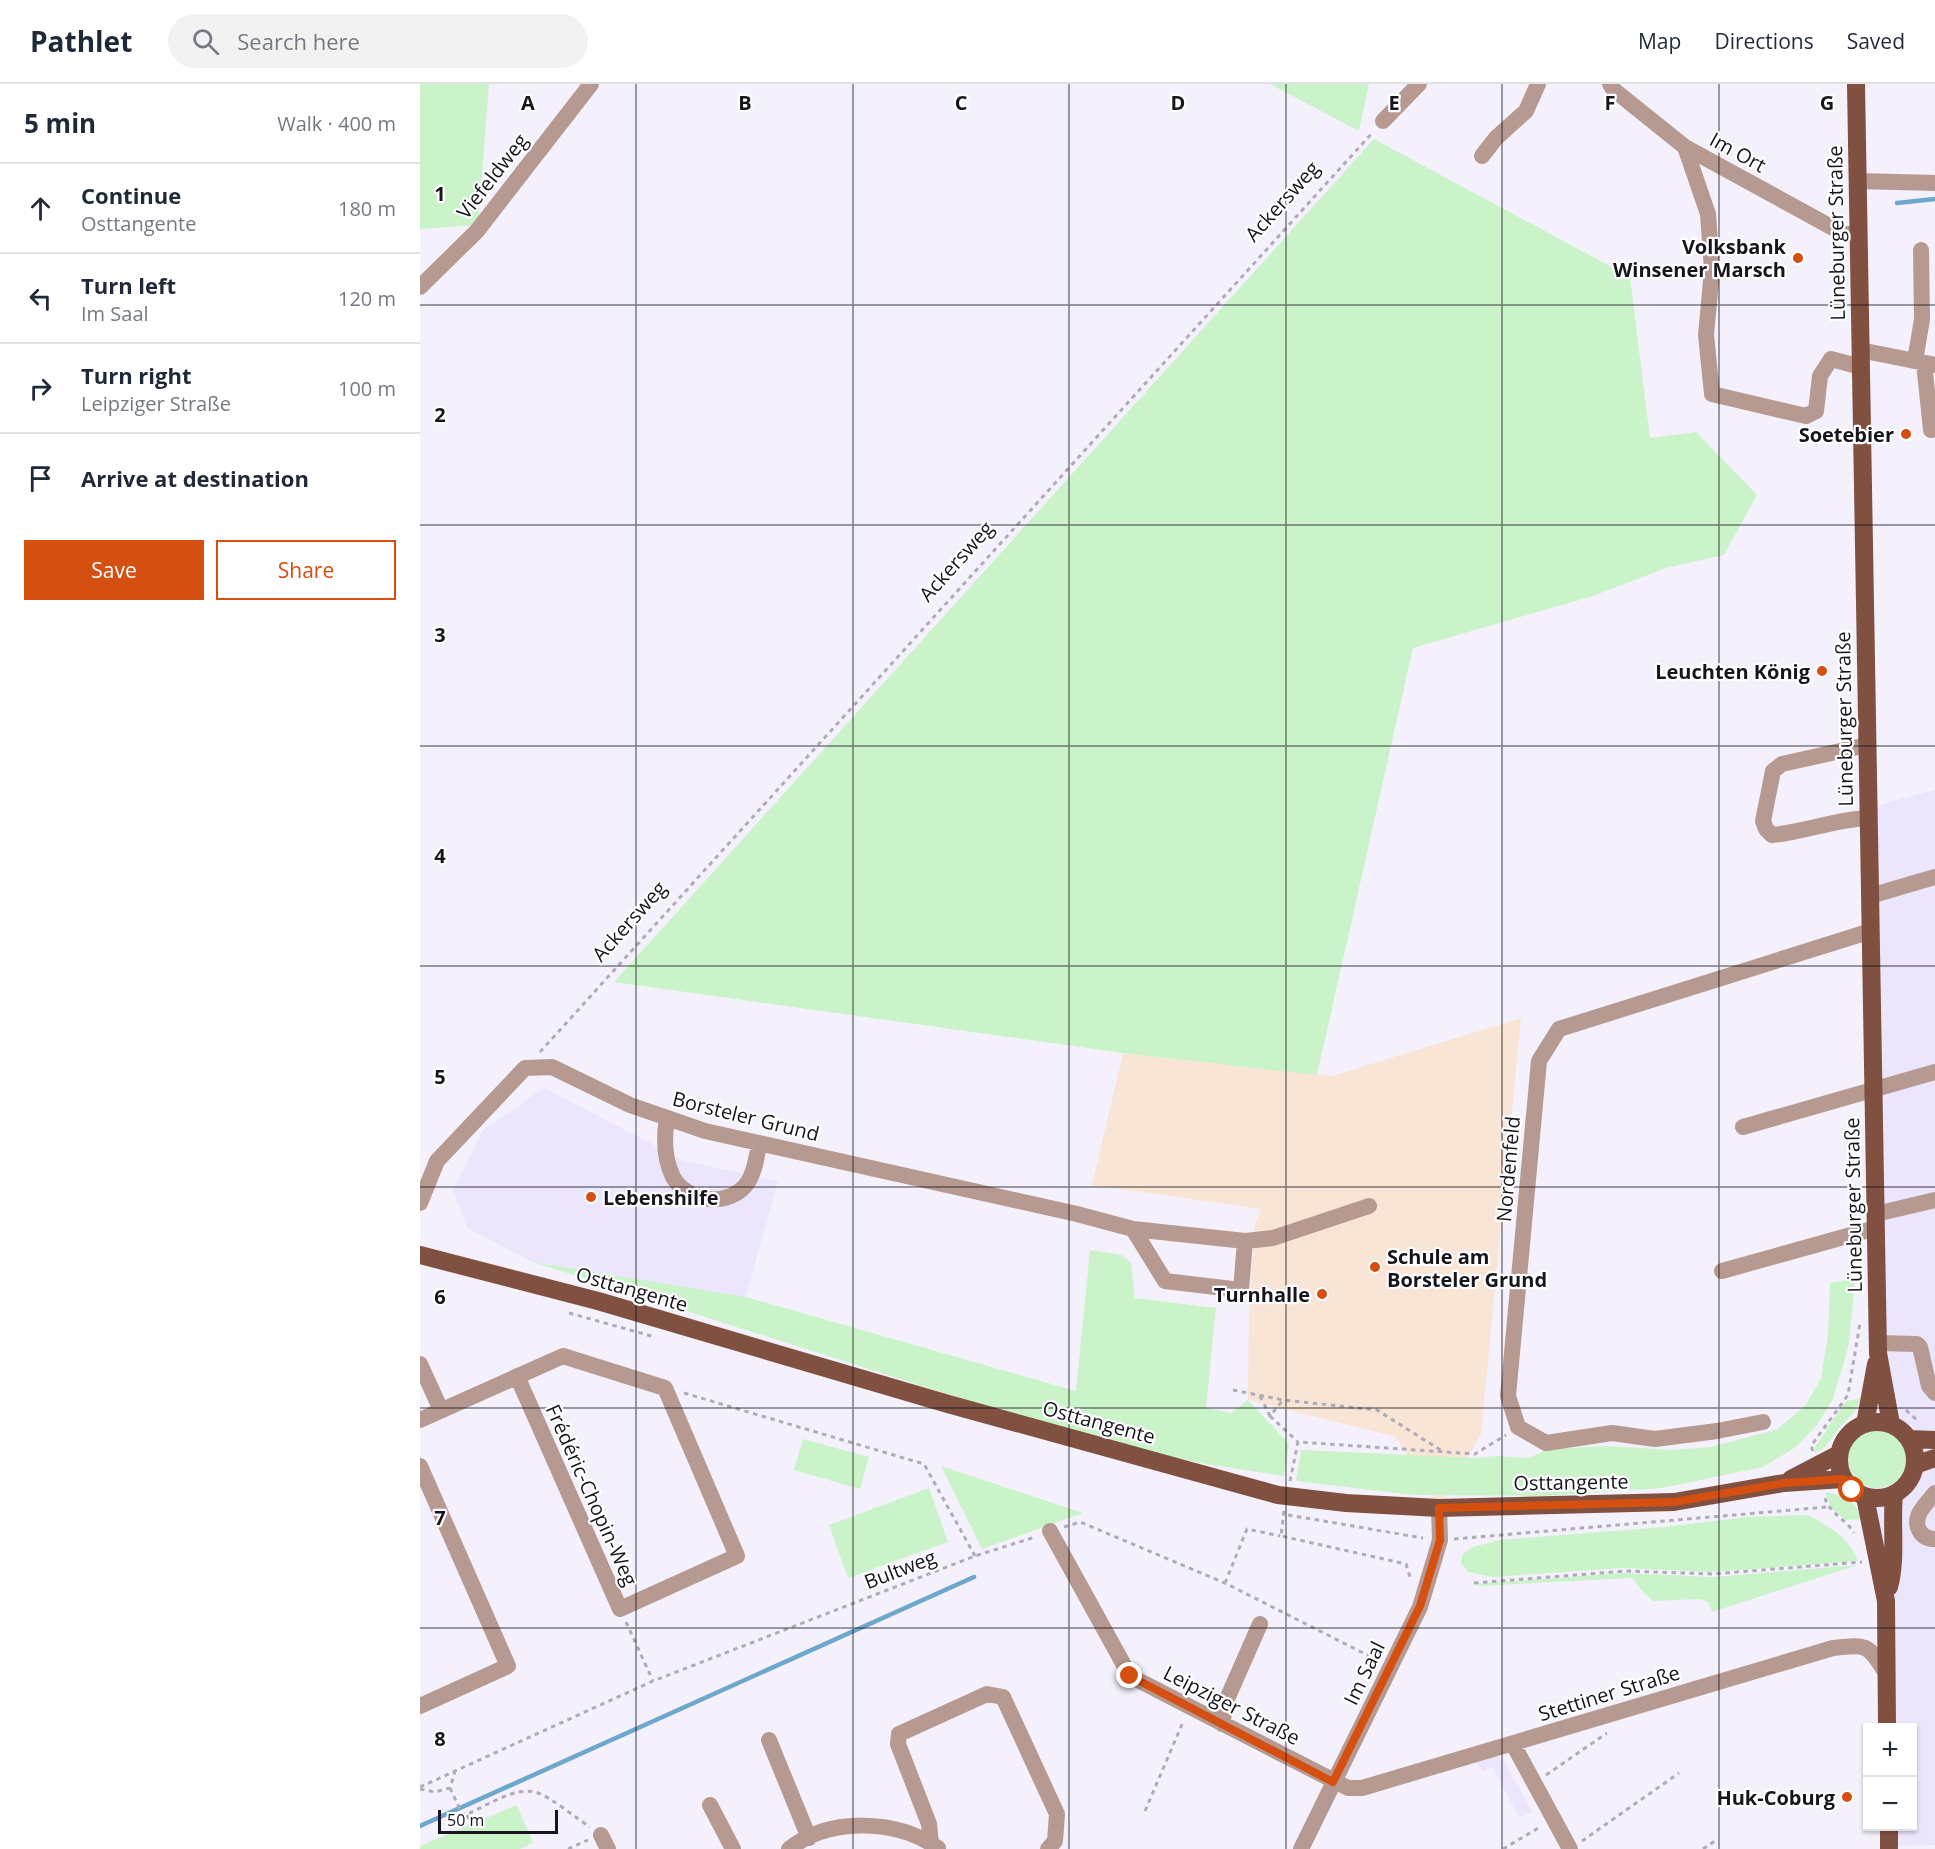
<!DOCTYPE html>
<meta charset="utf-8">
<style>
:root{--surface:#fff;--page:#f2f2f3;--text:#1f2937;--muted:#747a83;--line:#e0e1e3;--accent:#d44f10}
body{margin:0;font-family:"Open Sans",sans-serif;background:var(--page);color:var(--text)}
.controls{position:absolute;right:18px;bottom:18px;display:grid;overflow:hidden;border-radius:0px;box-shadow:0 2px 4px #0004}
.controls button{width:54px;height:54px;display:grid;place-items:center;padding:0;border:0;border-bottom:2px solid var(--line);background:var(--surface);color:var(--text);font:30px sans-serif}
.scale{position:absolute;left:18px;bottom:15px;width:120px;box-sizing:border-box;padding-left:6px;border:3px solid #17141e;border-top:0;font-size:16px;line-height:21px;white-space:nowrap;color:#17141e;-webkit-text-stroke:4px #fff;paint-order:stroke}
.stop{position:absolute;width:18px;height:18px;margin:-14px;border:4px solid #d44f10;border-radius:50%;background:#fff}
.stop.end{background:#d44f10;border-color:#fff;box-shadow:0 2px 6px #0008}
.list{margin:0;padding:0;list-style:none}
h2{display:flex;justify-content:space-between;align-items:center;height:78px;margin:0;padding:0 24px;font-size:26px}
h2 small{font-size:20px;font-weight:400;color:var(--muted)}
.list li{display:grid;grid-template-columns:39px 1fr auto;gap:18px;align-items:center;box-sizing:border-box;height:90px;padding:0 24px;border-top:2px solid var(--line)}
.list b{display:block;font-size:22px;white-space:nowrap}
.list p{margin:0;font-size:20px;white-space:nowrap;color:var(--muted)}
.list em{font-size:20px;font-style:normal;color:var(--muted)}
.actions{display:flex;gap:12px;padding:18px 24px}
.actions a{flex:1;padding:14px 0;border:2px solid var(--accent);border-radius:0px;text-align:center;font-size:21px;color:var(--accent)}
.actions .main{background:var(--accent);color:#fff}
.icon{flex:none;width:33px;height:33px;fill:none;stroke:currentColor;stroke-width:2;stroke-linecap:round;stroke-linejoin:round}
.map{position:relative;flex:none;width:1515px;height:1765px;overflow:hidden}
header{display:flex;align-items:center;gap:36px;box-sizing:border-box;height:84px;padding:0 30px;background:var(--surface);border-bottom:2px solid var(--line)}
header strong{font-size:28px}
nav{display:flex;gap:33px;margin-inline-start:auto;font-size:21px}
.search{width:420px;height:54px;background:var(--page);display:flex;align-items:center;gap:15px;box-sizing:border-box;padding:0 21px;border-radius:33px;color:var(--muted);font-size:22px}
main{display:flex}
aside{flex:1;background:var(--surface)}
.map>svg:first-child{display:block}
.built{fill:#ece6fc}
.education{fill:#f8e5d5}
.green{fill:#caf3c9}
.lines{fill:none;stroke-linecap:round;stroke-linejoin:round}
.stream{stroke:#6ea7cc;stroke-width:4.5}
.path{stroke:#afacb7;stroke-width:3;stroke-dasharray:4.5 4.5;stroke-linecap:butt}
.minor{stroke:#b69a91;stroke-width:16}
.major{stroke:#805140;stroke-width:18}
.route{stroke:#d44f10;stroke-width:8}
.grid{fill:none;stroke:#17141e;stroke-width:1.5;stroke-opacity:0.55}
.poi-dot{fill:#d44f10;stroke:#fff;stroke-width:2}
.labels{text-anchor:middle;dominant-baseline:central;stroke-width:4.5;stroke-linejoin:round;paint-order:stroke}
.street-label{font-size:20px;fill:#17141e;stroke:#fff}
.poi-label{font-size:20px;font-weight:bold;fill:#17141e;stroke:#fff;text-anchor:end}
.grid-label{font-size:20px;text-anchor:middle;font-weight:bold;fill:#17141e;stroke:#fff;stroke-width:4.5;stroke-linejoin:round;paint-order:stroke}
</style>
<header>
<strong>Pathlet</strong>
<div class="search"><svg class="icon" aria-label="search" viewBox="0 0 24 24"><circle cx="10" cy="10" r="6"/><path d="M15 15l6 6"/></svg>Search here</div>
<nav><a>Map</a><a>Directions</a><a>Saved</a></nav>
</header>
<main>
<aside>
<h2>5 min<small>Walk · 400 m</small></h2>
<ul class="list">
<li><svg class="icon" aria-label="ahead" viewBox="0 0 24 24"><path d="M12 20V5M6 11l6-6 6 6"/></svg><div><b>Continue</b><p>Osttangente</p></div><em>180 m</em></li>
<li><svg class="icon" aria-label="left" viewBox="0 0 24 24"><path d="M17 20v-9H6M10 6l-5 5 5 5"/></svg><div><b>Turn left</b><p>Im Saal</p></div><em>120 m</em></li>
<li><svg class="icon" aria-label="right" viewBox="0 0 24 24"><path d="M7 20v-9h11M14 6l5 5-5 5"/></svg><div><b>Turn right</b><p>Leipziger Straße</p></div><em>100 m</em></li>
<li><svg class="icon" aria-label="arrive" viewBox="0 0 24 24"><path d="M6 21V4h12l-3 4 3 4H6"/></svg><div><b>Arrive at destination</b></div></li>
</ul>
<div class="actions"><a class="main">Save</a><a>Share</a></div>
</aside>
<div class="map">
<svg width="1515" height="1765" viewBox="0 0 1515 1765">
<rect width="100%" height="100%" fill="#f4f1fc"/>
<!-- built -->
<path class="built" d="M1515,706V1761L1464,1762V1743L1492,1742V1644L1466,1643L1452,1415L1467,1414L1487,1402L1494,1389L1496,1372L1494,1363L1485,1349L1479,1344L1458,1269L1448,724Z
M124,1004L265,1077L358,1097L326,1213L113,1178L47,1144L33,1105L63,1046Z
M1072,1671L1084,1676L1112,1728L1099,1734L1073,1683L1063,1688L1055,1676Z"/>
<!-- education -->
<path class="education" d="M1101,934L1061,1350L1019,1424L976,1353L828,1316L829,1224L835,1141L841,1125L672,1101L703,969L912,992Z"/>
<!-- green -->
<path class="green" d="M0,0H69L58,141L0,145Z
M850,0H949L939,47Z
M954,55L1210,193L1230,354L1276,348L1337,411L1304,471L1246,484L1173,512L993,564L897,991L703,969L194,898Z
M670,1166L702,1171L711,1179L715,1214L796,1224L786,1324L811,1329L828,1316L869,1360L864,1392L780,1379L652,1350L113,1178L326,1213L656,1307Z
M1435,1194L1429,1260L1413,1315L1397,1341L1376,1363L1343,1383L1242,1404L1123,1412L993,1411L876,1397L881,1366L1055,1374L1075,1372L1109,1374L1128,1365L1188,1362L1252,1366L1291,1363L1358,1345L1386,1321L1401,1294L1408,1250L1410,1199Z
M1441,1315L1434,1329L1420,1343L1405,1363L1395,1370V1363L1425,1318L1431,1316Z
M1428 1375a29 29 0 1 1 58 0a29 29 0 1 1-58 0Z
M383,1355L449,1373L440,1405L374,1386Z
M521,1382L663,1429L562,1465Z
M509,1404L528,1458L428,1494L409,1441Z
M1405,1408C1423,1410 1436,1418 1443,1435L1426,1436L1411,1424Z
M1388,1431C1408,1442 1430,1454 1438,1477L1292,1488L1202,1484L1073,1493L1048,1488L1041,1479L1042,1471L1052,1463L1080,1456L1244,1443L1327,1433Z
M1438,1481L1292,1528L1289,1519L1280,1515L1233,1517L1224,1509L1212,1494L1058,1502L1057,1500L1205,1489L1292,1493Z
M97,1721L113,1759L100,1765H0V1762Z"/>
<g class="lines">
<!-- stream -->
<path class="stream" d="M1477,119L1515,115
M0,1742L554,1493"/>
<!-- path -->
<path class="path" d="M120,968L953,48
M149,1229L235,1253
M813,1306L863,1316L957,1326L1022,1367
M264,1309L504,1380L555,1472
M840,1312L850,1332L863,1316
M1486,1326L1499,1338
M850,1332L878,1358
M1393,1367L1391,1362L1428,1311L1440,1239
M870,1397L878,1358L1055,1370L1086,1351
M1405,1414C1409,1429 1426,1435 1434,1449
M864,1427L861,1452L986,1480L991,1496
M868,1431L1003,1454
M644,1443L660,1438L805,1499L957,1576
M1034,1455L1407,1423
M805,1499L827,1445L860,1452
M1054,1499L1206,1487L1292,1490L1442,1478
M206,1538L233,1597
M1126,1691L1187,1649
M0,1703L233,1597L555,1472L615,1453
M30,1704L42,1730H47C67,1722 96,1701 118,1709C132,1714 156,1734 170,1743
M0,1705L15,1708L30,1704L35,1687
M725,1727L763,1638
M47,1731L51,1740
M1162,1757L1259,1689
M148,1765L168,1756
M1083,1765L1120,1743
M1283,1765L1298,1755"/>
<!-- minor -->
<path class="minor" d="M1190,0L1194,6L1265,63L1424,150H1438
M963,37L999,0
M1265,63L1288,130L1292,186L1286,251L1292,310L1386,332L1396,327L1400,292L1411,275L1441,283
M1062,72L1076,54L1106,27L1118,0
M1437,97L1515,99
M0,203L57,147L171,0
M1440,266L1515,281
M1495,277L1502,235L1501,166
M1504,279L1511,346
M1447,661L1362,680L1353,687L1343,737L1346,745L1352,751C1385,748 1416,735 1449,734
M1450,812L1515,793
M247,1034C244,1052 244,1075 253,1093C267,1119 311,1124 328,1098C335,1087 337,1072 339,1059
M1323,1043L1515,988
M0,1119L17,1077L105,984L132,983L210,1021L285,1047L657,1130L713,1145L825,1157L821,1206L745,1197L713,1145
M1456,1130L1515,1116
M825,1157L853,1154L949,1122
M1302,1187L1456,1144
M1458,1259L1497,1260L1500,1263L1509,1302L1515,1309
M0,1280L21,1326
M0,1336L143,1272L245,1304L317,1472L200,1525L97,1292
M1343,1338L1297,1347L1235,1355L1192,1349L1126,1359L1098,1343L1088,1312L1119,977L1139,945L1451,847
M0,1382L88,1582L0,1622
M1515,1409C1510,1415 1504,1421 1500,1428C1493,1441 1500,1455 1515,1455
M630,1447L710,1592L928,1704H942L1413,1564C1448,1560 1447,1560 1466,1589
M802,1640L807,1615L840,1540
M349,1656L389,1754
M1093,1660L1150,1765
M290,1721L313,1765
M181,1751L188,1765
M511,1760L509,1740L478,1660L479,1650L567,1610L583,1613L637,1730L635,1757L628,1765
M369,1765C410,1733 476,1735 518,1764
M881,1765L1000,1523L1020,1456L1019,1424"/>
<!-- major -->
<path class="major" d="M1436,0L1458,1269L1471,1340
M0,1171L178,1217L528,1320L858,1411L926,1419L1019,1424L1254,1418L1364,1399L1423,1395
M1419 1376a38 38 0 1 1 76 0a38 38 0 1 1-76 0Z
M1445,1340L1456,1280
M1489,1355L1515,1356
M1495,1381L1515,1374
M1371,1395L1419,1370
M1445,1413L1466,1517L1467,1644
M1469,1503C1477,1474 1471,1441 1474,1411
M1469,1742V1765"/>
</g>
<g class="lines">
<!-- route -->
<path class="route" d="M710,1592L913,1698L1000,1522L1020,1456L1019,1424L1254,1418L1364,1399L1423,1395L1432,1406"/>
</g>
<!-- grid -->
<path class="grid" d="M216,0V1765M433,0V1765M649,0V1765M866,0V1765M1082,0V1765M1299,0V1765M0,221H1515M0,441H1515M0,662H1515M0,882H1515M0,1103H1515M0,1324H1515M0,1544H1515"/>
<!-- markers -->
<g class="poi-dot">
<circle cx="1378" cy="174" r="6"/>
<circle cx="1486" cy="350" r="6"/>
<circle cx="1402" cy="587" r="6"/>
<circle cx="171" cy="1113" r="6"/>
<circle cx="955" cy="1183" r="6"/>
<circle cx="902" cy="1210" r="6"/>
<circle cx="1427" cy="1713" r="6"/>
</g>
<g class="labels">
<!-- street labels -->
<g class="street-label">
<text transform="translate(1318 68) rotate(29)">Im Ort</text>
<text transform="translate(72 92) rotate(-52)">Viefeldweg</text>
<text transform="translate(862 117) rotate(-48)">Ackersweg</text>
<text transform="translate(1416 149) rotate(-91)">Lüneburger Straße</text>
<text transform="translate(536 477) rotate(-48)">Ackersweg</text>
<text transform="translate(1424 635) rotate(-91)">Lüneburger Straße</text>
<text transform="translate(209 837) rotate(-48)">Ackersweg</text>
<text transform="translate(326 1032) rotate(14)">Borsteler Grund</text>
<text transform="translate(1088 1085) rotate(-85)">Nordenfeld</text>
<text transform="translate(1433 1121) rotate(-91)">Lüneburger Straße</text>
<text transform="translate(212 1205) rotate(16)">Osttangente</text>
<text transform="translate(679 1338) rotate(15)">Osttangente</text>
<text transform="translate(1151 1398) rotate(-1)">Osttangente</text>
<text transform="translate(172 1411) rotate(66)">Frédéric-Chopin-Weg</text>
<text transform="translate(480 1485) rotate(-21)">Bultweg</text>
<text transform="translate(944 1589) rotate(-64)">Im Saal</text>
<text transform="translate(1189 1609) rotate(-17)">Stettiner Straße</text>
<text transform="translate(812 1621) rotate(27)">Leipziger Straße</text>
</g>
<!-- poi labels -->
<g class="poi-label">
<text x="1366" y="162">Volksbank<tspan x="1366" dy="23">Winsener Marsch</tspan></text>
<text x="1474" y="350">Soetebier</text>
<text x="1390" y="587">Leuchten König</text>
<text x="183" y="1113" text-anchor="start">Lebenshilfe</text>
<text x="967" y="1172" text-anchor="start">Schule am<tspan x="967" dy="23">Borsteler Grund</tspan></text>
<text x="890" y="1210">Turnhalle</text>
<text x="1415" y="1713">Huk-Coburg</text>
</g>
</g>
<g class="grid-label">
<text x="108" y="26">A</text>
<text x="325" y="26">B</text>
<text x="541" y="26">C</text>
<text x="758" y="26">D</text>
<text x="974" y="26">E</text>
<text x="1190" y="26">F</text>
<text x="1407" y="26">G</text>
<text x="20" y="117">1</text>
<text x="20" y="338">2</text>
<text x="20" y="558">3</text>
<text x="20" y="779">4</text>
<text x="20" y="1000">5</text>
<text x="20" y="1220">6</text>
<text x="20" y="1441">7</text>
<text x="20" y="1662">8</text>
</g>
</svg>
<div class="controls">
<button>+</button>
<button>−</button>
</div>
<div class="scale">50 m</div>
<div class="stop" style="left:1432px;top:1406px"></div>
<div class="stop end" style="left:710px;top:1592px"></div>
</div>
</main>
